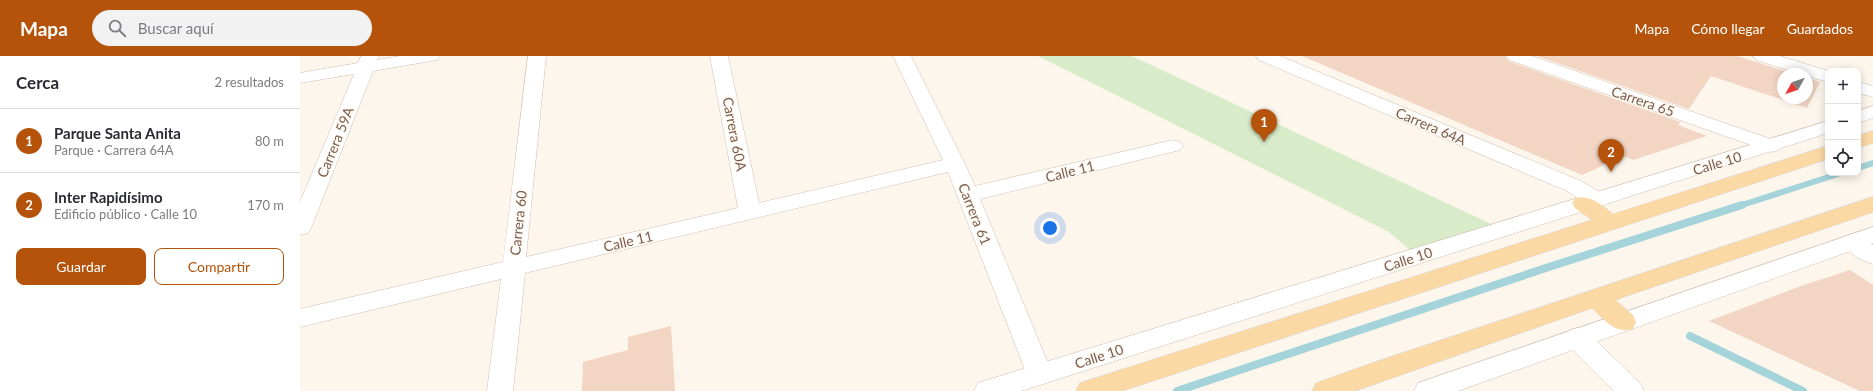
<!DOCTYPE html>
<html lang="es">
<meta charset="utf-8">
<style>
:root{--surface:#fff;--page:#f2f2f3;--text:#2b2b33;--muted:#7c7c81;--line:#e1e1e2;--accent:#b45309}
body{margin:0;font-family:Lato,sans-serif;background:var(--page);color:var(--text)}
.controls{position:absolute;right:12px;top:12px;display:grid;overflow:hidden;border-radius:8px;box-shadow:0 2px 10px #0003}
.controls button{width:36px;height:36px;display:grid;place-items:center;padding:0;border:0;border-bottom:1px solid var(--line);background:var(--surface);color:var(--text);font:20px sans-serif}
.compass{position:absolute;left:1477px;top:12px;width:36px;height:36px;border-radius:50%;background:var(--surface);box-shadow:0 2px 10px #0003;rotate:230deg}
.you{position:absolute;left:750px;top:172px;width:14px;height:14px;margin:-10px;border:3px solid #fff;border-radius:50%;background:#1a73e8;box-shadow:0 0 0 6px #1a73e833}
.badge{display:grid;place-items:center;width:26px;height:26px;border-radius:50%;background:var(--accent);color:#fff;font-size:13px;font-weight:700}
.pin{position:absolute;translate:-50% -33px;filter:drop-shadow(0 1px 2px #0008)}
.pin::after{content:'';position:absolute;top:21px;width:14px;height:12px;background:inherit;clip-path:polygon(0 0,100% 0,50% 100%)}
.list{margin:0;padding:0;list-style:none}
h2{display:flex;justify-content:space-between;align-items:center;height:52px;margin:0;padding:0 16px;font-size:17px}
h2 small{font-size:13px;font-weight:400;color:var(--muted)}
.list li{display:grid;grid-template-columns:26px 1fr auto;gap:12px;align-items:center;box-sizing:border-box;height:64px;padding:0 16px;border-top:1px solid var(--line)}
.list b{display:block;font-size:15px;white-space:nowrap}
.list p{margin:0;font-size:13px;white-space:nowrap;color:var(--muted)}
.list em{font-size:13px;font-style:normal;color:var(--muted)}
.actions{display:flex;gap:8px;padding:12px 16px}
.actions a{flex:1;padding:9px 0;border:1px solid var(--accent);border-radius:8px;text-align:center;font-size:14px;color:var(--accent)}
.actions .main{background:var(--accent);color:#fff}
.icon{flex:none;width:22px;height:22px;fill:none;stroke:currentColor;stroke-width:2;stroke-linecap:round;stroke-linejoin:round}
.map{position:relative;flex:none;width:1573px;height:335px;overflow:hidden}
header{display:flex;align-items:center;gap:24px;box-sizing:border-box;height:56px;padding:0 20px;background:var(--accent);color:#fff}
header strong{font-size:19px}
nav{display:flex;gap:22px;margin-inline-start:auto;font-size:14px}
.search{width:280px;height:36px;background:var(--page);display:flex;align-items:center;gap:10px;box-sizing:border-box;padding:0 14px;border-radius:22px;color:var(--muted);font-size:15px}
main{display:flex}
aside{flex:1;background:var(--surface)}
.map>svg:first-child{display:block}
.green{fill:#d8ecc9}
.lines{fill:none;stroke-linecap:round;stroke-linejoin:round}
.stream-far1{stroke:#a5d3da;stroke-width:6}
.stream{stroke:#a5d3da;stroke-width:8}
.building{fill:#f3d5c3}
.minor-casing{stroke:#d1beb0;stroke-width:1}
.tertiary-casing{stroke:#d1beb0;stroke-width:1}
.primary-casing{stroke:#dad1cd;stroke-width:1}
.minor{fill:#fff;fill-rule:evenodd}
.tertiary{fill:#fff;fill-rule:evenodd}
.primary{fill:#fbd9a5;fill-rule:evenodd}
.labels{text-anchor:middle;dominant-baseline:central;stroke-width:3;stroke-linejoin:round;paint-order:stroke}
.street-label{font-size:14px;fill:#7a5c4d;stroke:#fffaf3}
</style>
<header>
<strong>Mapa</strong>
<div class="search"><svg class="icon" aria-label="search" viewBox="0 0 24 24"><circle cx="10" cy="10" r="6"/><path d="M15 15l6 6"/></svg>Buscar aquí</div>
<nav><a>Mapa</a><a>Cómo llegar</a><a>Guardados</a></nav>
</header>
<main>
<aside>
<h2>Cerca<small>2 resultados</small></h2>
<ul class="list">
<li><span class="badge">1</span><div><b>Parque Santa Anita</b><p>Parque · Carrera 64A</p></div><em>80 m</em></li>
<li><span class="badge">2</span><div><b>Inter Rapidísimo</b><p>Edificio público · Calle 10</p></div><em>170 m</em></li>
</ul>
<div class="actions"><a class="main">Guardar</a><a>Compartir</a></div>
</aside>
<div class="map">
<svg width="1573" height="335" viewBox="0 0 1573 335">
<rect width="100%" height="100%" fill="#fdf6ec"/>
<!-- green -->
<path class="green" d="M738,0H832L1202,173L1117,200L1089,176Z"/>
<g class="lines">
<!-- stream-far1 -->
<path class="stream-far1" d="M1558,112L1573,107
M1439,150L1541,117"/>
<!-- stream -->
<path class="stream" d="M1390,280L1503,335
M877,335L1252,210L1442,149"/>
</g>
<!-- building -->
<path class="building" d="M1002,0H1205L1208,5L1380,66L1378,69L1407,80L1333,104L1324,100L1318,108L1307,104L1300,111L1282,119Z
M1237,0H1437L1494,18H1483V42H1507V22L1520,26L1507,52L1411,20L1389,53Z
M1550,214L1573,229V335H1560L1409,265L1501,230Z
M371,270L375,335H282L283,306L328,294V281Z"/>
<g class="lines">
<defs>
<path id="minor" d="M61,0H79L77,4L100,0H140L137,4L131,5L73,15L11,172L8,177L0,179V146L54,18L0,27V17L58,7Z
M228,0H246L226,201L438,152L410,0H428L459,147L643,104L593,0H611L665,108L675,130L873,84L880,86L883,90L880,94L680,143L753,319L749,326L740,329L731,326L727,319L648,116L225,217L213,335H187L201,223L0,271V253L203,206Z
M956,0H980L1281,125L1303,138L1306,143L1303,148C1288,152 1278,142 1267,135L959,4Z
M1206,0H1232L1479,86L1482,90L1479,94L1472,96L1465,94L1209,4Z
M1453,0H1480L1528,15V26L1507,20V18H1501L1456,4Z
M1558,26L1573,30V41L1558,37Z
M1552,178L1560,181L1573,189V208C1561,205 1547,196 1541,186L1544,181Z
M1277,272L1286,275L1340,327L1344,335H1314L1268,289L1264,282L1268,275Z"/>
<path id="tertiary" d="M1573,50V62L1558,67V55Z
M1528,65V77L721,335H674L678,327L687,324Z
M1573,171V187L1158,335H1114L1118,327Z"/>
<path id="primary" d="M1573,75V87L1558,92V80Z
M1528,90V103L822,335H776L780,327L789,324L1292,164L1275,152L1272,147L1275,142C1291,138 1301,149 1313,158Z
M1573,141V156L1315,244L1333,259L1336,266L1333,273C1314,278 1305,264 1292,252L1055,335H1012L1016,327L1078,305Z"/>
</defs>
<!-- minor casing -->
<use href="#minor" class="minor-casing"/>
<!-- tertiary casing -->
<use href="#tertiary" class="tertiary-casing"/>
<!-- primary casing -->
<use href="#primary" class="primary-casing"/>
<!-- minor -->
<use href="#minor" class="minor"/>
<!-- tertiary -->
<use href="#tertiary" class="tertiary"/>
<!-- primary -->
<use href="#primary" class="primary"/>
</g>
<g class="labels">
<!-- street labels -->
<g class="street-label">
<text transform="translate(1343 45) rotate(19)">Carrera 65</text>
<text transform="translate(1131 70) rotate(23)">Carrera 64A</text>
<text transform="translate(435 78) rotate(79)">Carrera 60A</text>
<text transform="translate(35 86) rotate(-68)">Carrera 59A</text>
<text transform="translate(1417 107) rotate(-17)">Calle 10</text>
<text transform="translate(770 115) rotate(-14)">Calle 11</text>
<text transform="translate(675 158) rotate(68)">Carrera 61</text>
<text transform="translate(218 167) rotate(-84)">Carrera 60</text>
<text transform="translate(328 185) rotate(-13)">Calle 11</text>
<text transform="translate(1108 203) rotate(-18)">Calle 10</text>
<text transform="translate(799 300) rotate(-18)">Calle 10</text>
</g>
</g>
</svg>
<div class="controls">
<button>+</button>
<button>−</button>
<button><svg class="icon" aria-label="locate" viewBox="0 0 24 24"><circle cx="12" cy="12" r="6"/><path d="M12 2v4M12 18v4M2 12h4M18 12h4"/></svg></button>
</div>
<svg class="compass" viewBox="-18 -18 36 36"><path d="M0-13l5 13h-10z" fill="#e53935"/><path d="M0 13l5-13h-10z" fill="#7c7c81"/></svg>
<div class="you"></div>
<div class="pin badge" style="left:964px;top:86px">1</div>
<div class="pin badge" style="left:1311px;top:116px">2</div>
</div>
</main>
